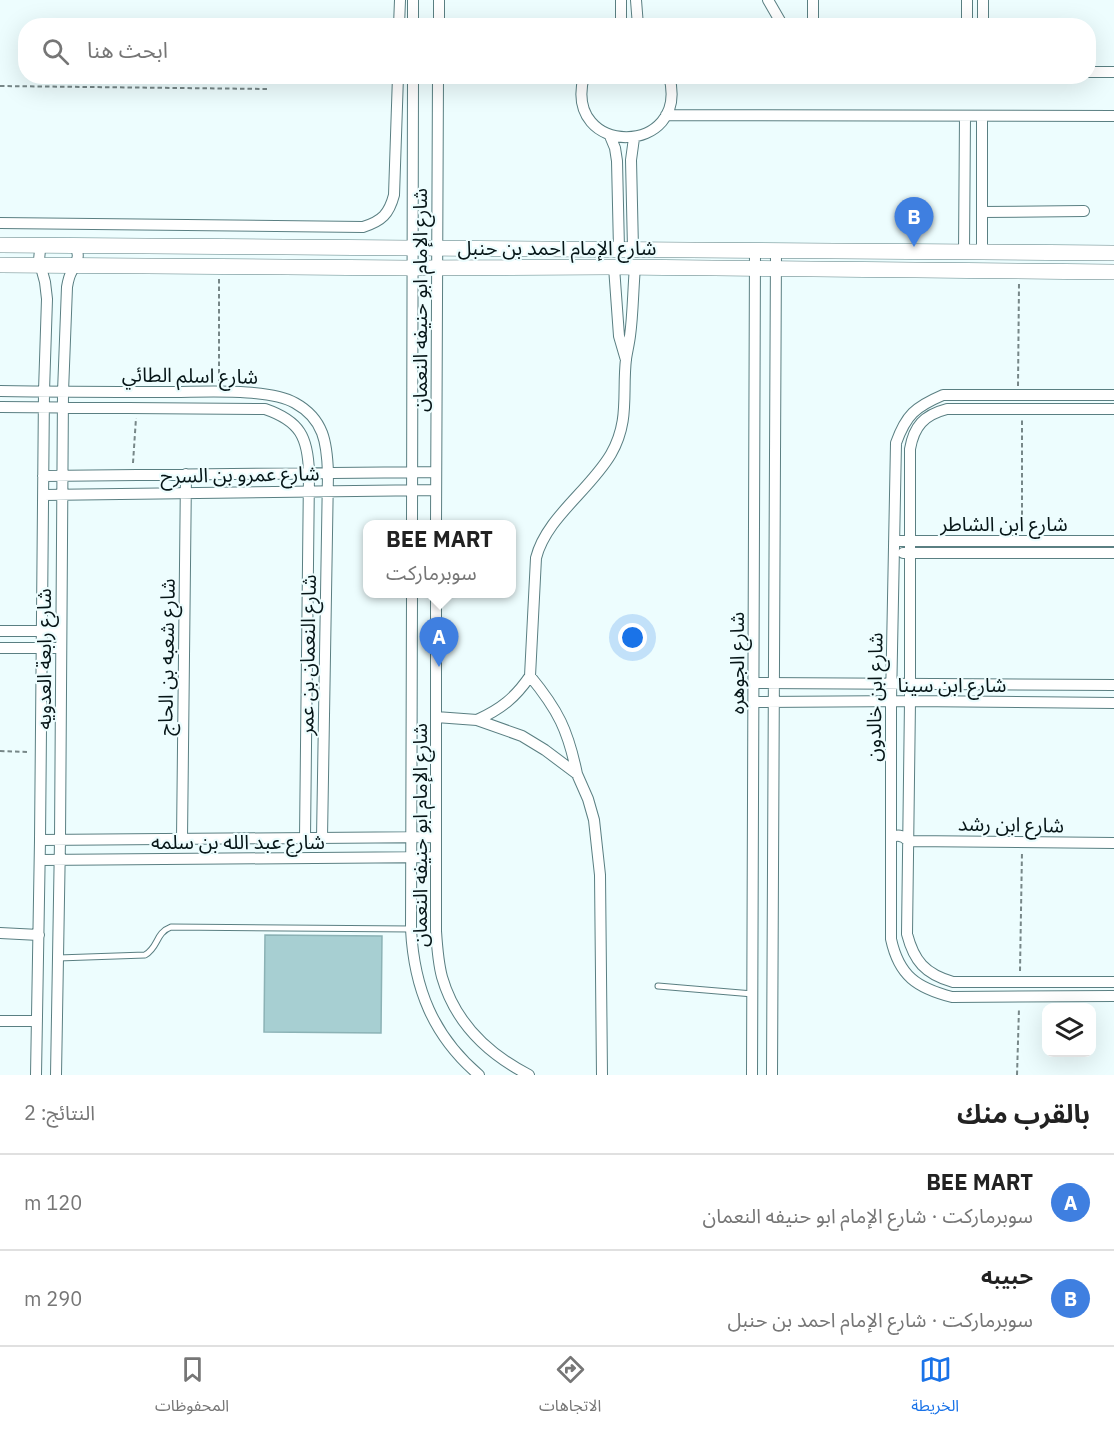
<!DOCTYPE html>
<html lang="ar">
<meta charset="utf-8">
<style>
:root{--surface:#fff;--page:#f6f6f6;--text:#222;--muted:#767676;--line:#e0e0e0;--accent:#1a73e8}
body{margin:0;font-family:"IBM Plex Sans","Noto Sans Arabic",sans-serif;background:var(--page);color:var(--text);direction:rtl}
.controls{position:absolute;right:18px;bottom:18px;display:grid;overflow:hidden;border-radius:12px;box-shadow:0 6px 24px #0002}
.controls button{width:54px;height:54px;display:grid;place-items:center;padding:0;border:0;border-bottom:2px solid var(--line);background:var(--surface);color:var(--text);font:30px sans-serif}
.you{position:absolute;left:633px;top:638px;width:21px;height:21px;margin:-15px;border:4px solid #fff;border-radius:50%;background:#1a73e8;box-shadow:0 0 0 9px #1a73e833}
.badge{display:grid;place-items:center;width:39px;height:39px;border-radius:50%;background:var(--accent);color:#fff;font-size:20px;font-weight:700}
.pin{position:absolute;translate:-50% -50px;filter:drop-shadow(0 2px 3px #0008)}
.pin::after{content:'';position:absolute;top:32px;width:21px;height:18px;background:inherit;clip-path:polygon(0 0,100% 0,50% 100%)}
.popup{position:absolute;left:363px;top:520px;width:153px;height:78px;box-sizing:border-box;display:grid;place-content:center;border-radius:12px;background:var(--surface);filter:drop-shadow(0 2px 4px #0005);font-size:20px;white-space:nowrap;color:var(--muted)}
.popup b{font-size:22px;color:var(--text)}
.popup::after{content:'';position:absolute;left:50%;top:100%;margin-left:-12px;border:12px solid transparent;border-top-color:var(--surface)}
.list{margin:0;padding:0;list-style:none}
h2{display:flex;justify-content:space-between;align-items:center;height:78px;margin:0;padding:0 24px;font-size:26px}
h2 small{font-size:20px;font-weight:400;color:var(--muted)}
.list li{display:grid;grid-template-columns:39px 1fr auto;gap:18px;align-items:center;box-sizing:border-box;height:96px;padding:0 24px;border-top:2px solid var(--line)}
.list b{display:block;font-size:22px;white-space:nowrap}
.list p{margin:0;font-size:20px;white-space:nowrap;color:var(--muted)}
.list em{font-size:20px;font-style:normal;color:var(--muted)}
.icon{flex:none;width:33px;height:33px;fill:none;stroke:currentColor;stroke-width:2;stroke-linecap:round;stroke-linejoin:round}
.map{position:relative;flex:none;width:1114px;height:1075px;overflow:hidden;direction:ltr}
.search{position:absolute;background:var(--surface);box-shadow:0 6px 24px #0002;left:18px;right:18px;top:18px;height:66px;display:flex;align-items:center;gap:15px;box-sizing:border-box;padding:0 21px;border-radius:24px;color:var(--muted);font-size:22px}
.sheet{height:270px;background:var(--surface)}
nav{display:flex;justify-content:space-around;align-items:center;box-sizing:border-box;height:84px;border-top:2px solid var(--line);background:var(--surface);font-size:16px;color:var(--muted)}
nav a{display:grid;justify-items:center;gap:3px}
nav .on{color:var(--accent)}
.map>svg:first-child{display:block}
.building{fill:#a7cfd2;stroke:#8bb2b5;stroke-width:1.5}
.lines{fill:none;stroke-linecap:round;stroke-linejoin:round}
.lane-casing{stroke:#5a7f82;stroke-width:7}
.street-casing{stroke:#5a7f82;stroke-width:12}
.secondary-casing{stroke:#5a7f82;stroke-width:16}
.path{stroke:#778788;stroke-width:2;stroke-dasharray:4.5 3;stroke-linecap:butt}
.lane{stroke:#fff;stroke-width:5}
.street{stroke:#fff;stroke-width:10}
.secondary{stroke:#fff;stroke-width:15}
.labels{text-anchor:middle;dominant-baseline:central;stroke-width:4.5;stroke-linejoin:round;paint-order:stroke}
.street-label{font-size:20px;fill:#061517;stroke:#edfdfe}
</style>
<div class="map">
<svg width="1114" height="1075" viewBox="0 0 1114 1075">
<rect width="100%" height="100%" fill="#edfdfe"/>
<!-- building -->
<path class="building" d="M265,935L382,936L381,1033L264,1032Z"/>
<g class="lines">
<defs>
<path id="lane" d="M58,958L145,955C159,947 155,933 171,927L411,929
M658,986L753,994"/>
<path id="street" d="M636,0L638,26
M768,0L783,26
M813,0V26
M983,0V26
M399,26L400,0
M413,26V0
M439,26V0
M621,26V0
M967,26V0
M1088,72H1114
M584,76C562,158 691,157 669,76
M666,115L1114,116
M982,116V252
M610,136L615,148L617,161L619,249
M982,212L1084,211
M0,223L363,227C382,221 389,214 394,195L398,76
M633,249L631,160L634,138
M964,252L965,116
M614,267L619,336L626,360
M0,391C58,392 116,392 174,392C205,392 269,388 295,403C324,419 327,443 328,473L322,838
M1114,395H943C915,407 906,415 896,443L891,702V939C899,976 917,988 952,997L1114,996
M0,407L265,409C300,421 308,437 309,473L305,838
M1114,409H947C924,415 914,426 910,449V701L907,934C914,961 925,974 953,982H1114
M43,476L436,472
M43,495L436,490
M412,524L413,76
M436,524L438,76
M894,541H1114
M903,553H1114
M412,594L411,929C414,988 433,1036 479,1075
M436,594V931C437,946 438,962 442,977C455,1022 488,1054 529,1075
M0,631H61
M0,648H61
M530,676C558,710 568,730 577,774
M754,683L1114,685
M754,702L910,701L1114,703
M436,717L477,720L522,736L545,750L577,774L588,799L594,820L600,875L602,1075
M477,720C501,709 515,698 530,676L536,558C546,518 590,490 611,454C630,421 622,393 626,359C627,352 629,344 630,336C633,314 633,290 635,267
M891,838C897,834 903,835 908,841L1114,843
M182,839L186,474
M40,840L436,837
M40,860L436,857
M0,933L39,935
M0,1021H37
M36,1075L40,840L44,391L47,299L45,282L39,260L40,250L43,246
M56,1075L60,840L63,392L67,287C68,281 69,276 72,271C76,261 81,257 75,246
M752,1075L755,250
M772,1075L776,250"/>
<path id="secondary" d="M0,245L1114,253
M0,265L412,268L614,267L1114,272"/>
</defs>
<!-- lane casing -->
<use href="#lane" class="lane-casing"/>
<!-- street casing -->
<use href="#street" class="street-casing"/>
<!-- secondary casing -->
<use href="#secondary" class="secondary-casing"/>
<!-- path -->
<path class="path" d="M0,86L267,89
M219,279V382
M1018,386L1019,283
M133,463L136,418
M1022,530V419
M0,751L29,752
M1020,971L1022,851
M1017,1075L1019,1008"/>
<!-- lane -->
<use href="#lane" class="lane"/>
<!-- street -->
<use href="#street" class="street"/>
<!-- secondary -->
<use href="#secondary" class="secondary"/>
</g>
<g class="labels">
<!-- street labels -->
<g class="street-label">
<text x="557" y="247">شارع الإمام احمد بن حنبل</text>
<text transform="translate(419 300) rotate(-90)">شارع الإمام ابو حنيفه النعمان</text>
<text transform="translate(190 375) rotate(1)">شارع اسلم الطائي</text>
<text transform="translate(240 474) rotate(-1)">شارع عمرو بن السرح</text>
<text x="1004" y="523">شارع ابن الشاطر</text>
<text transform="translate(307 655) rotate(-89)">شارع النعمان بن عمر</text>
<text transform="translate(166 657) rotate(-89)">شارع شعبه بن الحاج</text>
<text transform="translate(43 659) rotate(-90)">شارع رابعة العدويه</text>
<text transform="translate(736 663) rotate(-90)">شارع الجوهره</text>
<text x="952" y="684">شارع ابن سينا</text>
<text transform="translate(874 697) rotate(-89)">شارع ابن خالدون</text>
<text transform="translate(1011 824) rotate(1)">شارع ابن رشد</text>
<text transform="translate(419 835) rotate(-90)">شارع الإمام ابو حنيفه النعمان</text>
<text x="238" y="841">شارع عبد الله بن سلمه</text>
</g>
</g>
</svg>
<div class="controls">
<button><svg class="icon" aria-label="layers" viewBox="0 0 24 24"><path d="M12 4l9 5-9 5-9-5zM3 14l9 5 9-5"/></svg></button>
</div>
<div class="you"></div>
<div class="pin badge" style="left:439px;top:667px;background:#3f7fe0">A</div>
<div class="popup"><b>BEE MART</b>سوبرماركت</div>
<div class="pin badge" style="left:914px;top:247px;background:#3f7fe0">B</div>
<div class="search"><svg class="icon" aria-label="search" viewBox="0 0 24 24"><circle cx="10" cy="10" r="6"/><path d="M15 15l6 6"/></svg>ابحث هنا</div>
</div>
<section class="sheet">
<h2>بالقرب منك<small>النتائج: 2</small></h2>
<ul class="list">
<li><span class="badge" style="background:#3f7fe0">A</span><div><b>BEE MART</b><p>سوبرماركت · شارع الإمام ابو حنيفه النعمان</p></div><em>120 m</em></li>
<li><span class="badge" style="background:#3f7fe0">B</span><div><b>حبيبه</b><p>سوبرماركت · شارع الإمام احمد بن حنبل</p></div><em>290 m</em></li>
</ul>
</section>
<nav>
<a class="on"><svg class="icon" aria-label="map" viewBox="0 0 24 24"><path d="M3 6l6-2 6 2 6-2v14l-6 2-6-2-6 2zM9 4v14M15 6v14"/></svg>الخريطة</a>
<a><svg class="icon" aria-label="directions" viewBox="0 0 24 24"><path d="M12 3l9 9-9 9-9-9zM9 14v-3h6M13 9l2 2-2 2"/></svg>الاتجاهات</a>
<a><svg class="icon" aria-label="saved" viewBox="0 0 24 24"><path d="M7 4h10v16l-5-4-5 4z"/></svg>المحفوظات</a>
</nav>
